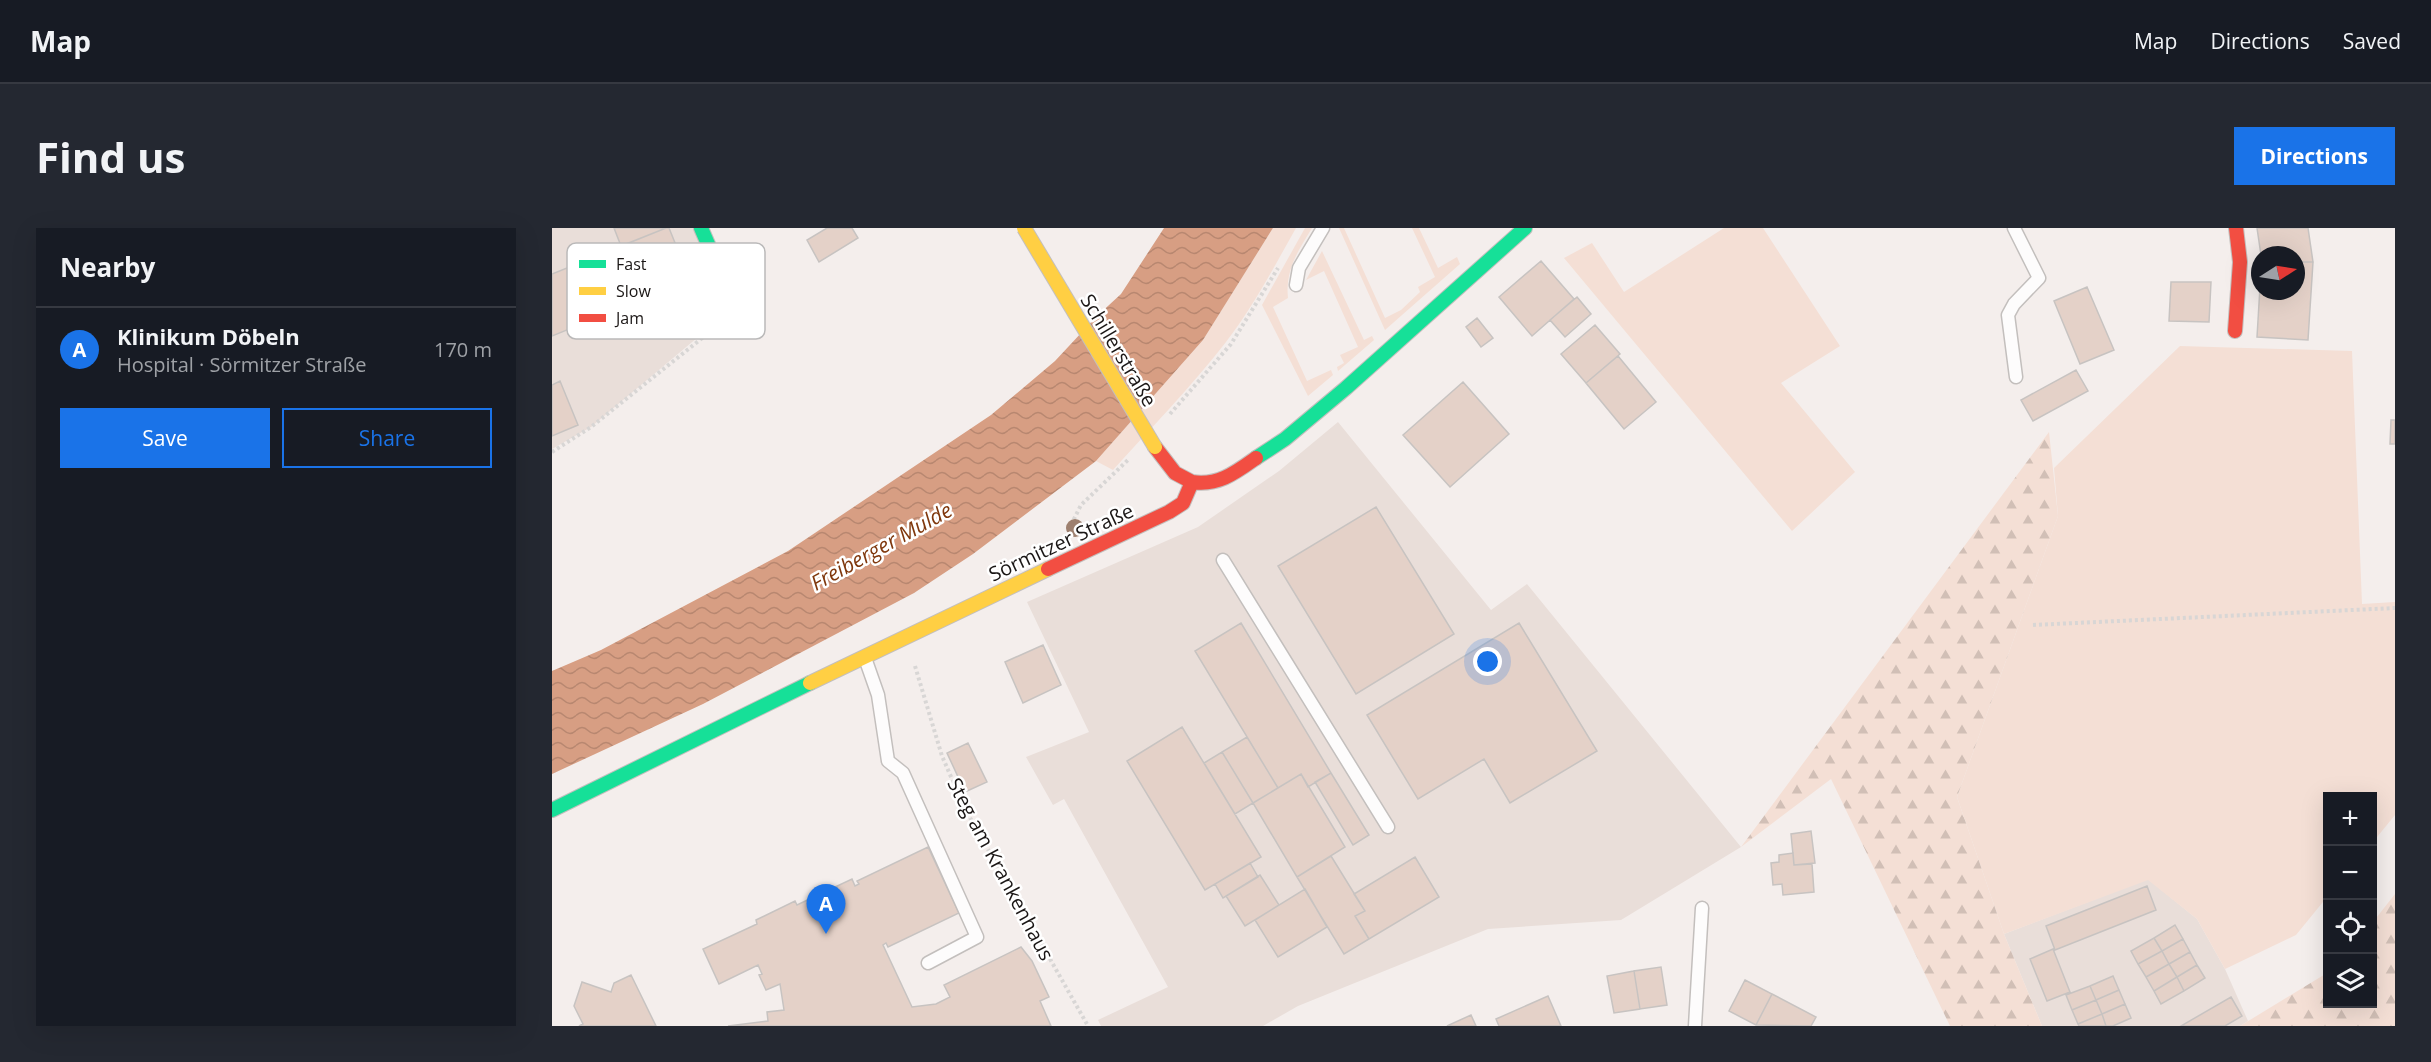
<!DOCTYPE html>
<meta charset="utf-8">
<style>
:root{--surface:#171b24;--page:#242831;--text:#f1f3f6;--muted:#9ea1a6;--line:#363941;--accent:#1a73e8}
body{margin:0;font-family:"Open Sans",sans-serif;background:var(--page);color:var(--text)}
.controls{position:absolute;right:18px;bottom:18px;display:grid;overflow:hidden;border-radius:0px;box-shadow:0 6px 24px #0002}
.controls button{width:54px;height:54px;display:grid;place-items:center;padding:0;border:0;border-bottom:2px solid var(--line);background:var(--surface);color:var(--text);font:30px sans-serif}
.compass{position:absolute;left:1699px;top:18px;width:54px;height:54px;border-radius:50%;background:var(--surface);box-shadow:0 6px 24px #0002;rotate:78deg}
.you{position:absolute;left:936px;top:434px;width:21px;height:21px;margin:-15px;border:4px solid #fff;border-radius:50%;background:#1a73e8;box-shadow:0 0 0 9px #1a73e833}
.badge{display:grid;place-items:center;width:39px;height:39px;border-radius:50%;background:var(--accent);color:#fff;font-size:20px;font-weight:700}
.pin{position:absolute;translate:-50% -50px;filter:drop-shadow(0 2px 3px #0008)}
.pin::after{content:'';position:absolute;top:32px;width:21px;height:18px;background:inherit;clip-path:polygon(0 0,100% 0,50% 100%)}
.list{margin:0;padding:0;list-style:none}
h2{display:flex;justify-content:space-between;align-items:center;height:78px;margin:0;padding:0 24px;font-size:26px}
h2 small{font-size:20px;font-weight:400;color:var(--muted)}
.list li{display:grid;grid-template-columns:39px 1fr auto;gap:18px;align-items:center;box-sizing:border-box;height:84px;padding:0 24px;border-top:2px solid var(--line)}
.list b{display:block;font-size:22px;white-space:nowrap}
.list p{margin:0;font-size:20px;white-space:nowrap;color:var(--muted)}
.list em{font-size:20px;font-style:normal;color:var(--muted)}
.actions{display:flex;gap:12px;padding:18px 24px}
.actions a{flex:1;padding:14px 0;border:2px solid var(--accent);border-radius:0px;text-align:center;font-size:21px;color:var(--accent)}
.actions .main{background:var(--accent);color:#fff}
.icon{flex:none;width:33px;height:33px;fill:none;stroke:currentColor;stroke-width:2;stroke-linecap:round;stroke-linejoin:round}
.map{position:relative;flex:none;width:1843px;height:798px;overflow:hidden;border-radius:0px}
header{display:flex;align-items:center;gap:36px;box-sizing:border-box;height:84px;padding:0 30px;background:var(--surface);border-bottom:2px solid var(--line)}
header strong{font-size:28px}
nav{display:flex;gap:33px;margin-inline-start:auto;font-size:21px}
.intro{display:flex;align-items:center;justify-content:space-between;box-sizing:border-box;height:144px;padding:0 36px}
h1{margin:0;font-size:42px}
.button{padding:15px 27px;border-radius:0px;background:var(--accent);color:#fff;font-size:21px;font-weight:700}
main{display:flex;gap:36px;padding:0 36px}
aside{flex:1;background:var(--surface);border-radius:0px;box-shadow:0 6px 24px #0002}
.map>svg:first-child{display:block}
.built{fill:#e9ded9}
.green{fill:#f4dfd5}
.forest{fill:url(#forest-firs)}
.water{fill:url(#water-waves)}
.building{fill:#e4d1c8;stroke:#c7c3c1;stroke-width:1.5}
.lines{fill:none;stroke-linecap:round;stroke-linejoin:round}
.lane-casing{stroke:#c3bfbd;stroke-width:15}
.fast-casing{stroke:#c3bfbd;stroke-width:16}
.slow-casing{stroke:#c3bfbd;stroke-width:16}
.jam-casing{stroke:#c3bfbd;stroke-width:16}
.path{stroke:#d8d6d5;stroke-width:4;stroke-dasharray:3 3;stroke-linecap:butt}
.lane{stroke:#fdfcfc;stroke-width:12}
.fast{stroke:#16e098;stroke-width:14}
.slow{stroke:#ffcf43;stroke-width:14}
.jam{stroke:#f24e42;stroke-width:14}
.slow-bridge-casing{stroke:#c3bfbd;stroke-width:16;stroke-linecap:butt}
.slow-bridge{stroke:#ffcf43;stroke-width:14}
.tree{fill:#9e806f}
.labels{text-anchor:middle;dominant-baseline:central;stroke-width:5;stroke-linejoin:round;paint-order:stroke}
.street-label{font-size:20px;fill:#1a1615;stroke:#fff}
.water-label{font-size:21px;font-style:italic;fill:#7f370c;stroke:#fff}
.key{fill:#fff;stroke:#bab9b9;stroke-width:1.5}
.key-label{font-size:16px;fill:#1a1615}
</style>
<header>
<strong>Map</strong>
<nav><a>Map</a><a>Directions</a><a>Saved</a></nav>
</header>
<div class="intro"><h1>Find us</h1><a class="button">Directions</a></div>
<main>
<aside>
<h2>Nearby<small></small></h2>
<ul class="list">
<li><span class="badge">A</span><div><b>Klinikum Döbeln</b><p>Hospital · Sörmitzer Straße</p></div><em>170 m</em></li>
</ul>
<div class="actions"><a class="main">Save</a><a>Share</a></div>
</aside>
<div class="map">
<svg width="1843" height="798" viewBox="0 0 1843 798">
<defs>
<pattern id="forest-firs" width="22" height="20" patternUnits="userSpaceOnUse" patternTransform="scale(1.5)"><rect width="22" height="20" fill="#f4dfd5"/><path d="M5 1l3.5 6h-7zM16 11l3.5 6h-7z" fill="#d1bfb6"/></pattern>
<pattern id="water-waves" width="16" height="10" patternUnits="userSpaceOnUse" patternTransform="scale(1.5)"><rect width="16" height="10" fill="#d79e83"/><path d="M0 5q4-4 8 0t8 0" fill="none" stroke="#b88770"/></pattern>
</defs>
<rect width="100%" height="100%" fill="#f4eeec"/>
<!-- built -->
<path class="built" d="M0,0H147L183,78L39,199L0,221Z
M786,194L939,382L975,356L1189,619L1069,692L936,701L746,778L711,798H549L546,792L616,759L512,571L501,577L474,529L537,504L475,374L646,299L727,243Z
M1596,651L1645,691L1673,741L1696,793L1688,798H1490L1452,706Z"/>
<!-- green -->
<path class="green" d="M721,0H744C722,39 701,79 674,114C639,159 599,200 561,242L544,233L651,112Z
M753,0H760C746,23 733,42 736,70L721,79L755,153L779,142L781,147L756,168L710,77Z
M787,0H792L833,90L849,82L868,64L866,59L883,49L860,0H867L886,40L905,29L908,36L833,102Z
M1172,0H1211L1288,118L1229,155L1303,244L1240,303L1012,30L1040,15L1072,64Z
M770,23L812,112L820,108L822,112L786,143L785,139L792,135L788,127L806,119L772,43L754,52Z
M1628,118L1800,123L1810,376L1843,374V587L1821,614L1820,568H1776L1775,669L1744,707L1673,741L1645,691L1596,652L1452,706L1405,569L1506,288L1502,240Z"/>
<!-- forest -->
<path class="forest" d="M1497,204L1506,288L1405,569L1452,706L1490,798H1398L1279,551L1189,619Z
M1843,666V798H1688L1775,745L1776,776H1820L1821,694Z"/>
<!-- water -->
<path class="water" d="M612,0H721L651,112L544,233L421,326L362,365L151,476L0,546V443L49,422L236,323L439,187L503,133L544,89L569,66Z"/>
<!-- building -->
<path class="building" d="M62,0H114L69,18Z
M114,0H117L138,52L0,108V46Z
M275,0H300L306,10L267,34L255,12Z
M1705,0H1756L1761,34H1744V27H1709Z
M989,33L1022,71L980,108L947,69Z
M1744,34H1761L1756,112L1705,109L1708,59V63H1744Z
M1619,54H1659L1657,94L1617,93Z
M1535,59L1562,122L1528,136L1502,73Z
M1025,69L1039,86L1013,109L998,92Z
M925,90L941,110L929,119L914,99Z
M1043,97L1068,126L1034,155L1009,126Z
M1066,128L1104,174L1072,201L1034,155Z
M1524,142L1536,163L1481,193L1469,172Z
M8,153L26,197L0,208V157Z
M911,154L957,206L898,259L851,207Z
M1839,192H1843V216H1838Z
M824,279L902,406L804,466L726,338Z
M689,395L779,545L756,559L749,546L726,560L643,423Z
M967,395L1045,523L958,575L932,531L866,571L815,487Z
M491,417L509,457L471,475L453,434Z
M630,499L709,629L653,662L575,533Z
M695,509L726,560L701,575L670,524Z
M416,515L435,554L413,564L395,525Z
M670,524L701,575L683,586L652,535Z
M779,545L817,607L801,617L763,554Z
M749,546L793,619L745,649L701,575Z
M1259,603L1263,635L1242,637L1239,606Z
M376,619L407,685L336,719L334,715L331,717L360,779L384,776L398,769L392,757L469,719L480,733L497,769L488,773L499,798H176L216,793L215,784L232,782L228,756L214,762L207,747L210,746L206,737L167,756L151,721L205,696L204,692L243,673L245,677L300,651L303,658L307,656L305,653Z
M1241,625L1242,637L1260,636L1262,664L1231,667L1230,656L1221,657L1219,635L1227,634V627Z
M779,628L813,683L803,688L817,711L792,726L745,649Z
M863,629L887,669L817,711L803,688L813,683L802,666Z
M698,635L706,649L671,670L663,656Z
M708,647L727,677L693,698L674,668Z
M1595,658L1604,682L1503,722L1494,698Z
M753,661L775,699L726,729L703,692Z
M1623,697L1631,711L1610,723L1602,710Z
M1602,710L1610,723L1586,736L1579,723Z
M1631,711L1638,724L1617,736L1610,723Z
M1501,721L1518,764L1495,773L1478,731Z
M1610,723L1617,736L1594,749L1586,736Z
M1638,724L1645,737L1625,749L1617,736Z
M1617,736L1625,749L1602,763L1594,749Z
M1645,737L1653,750L1632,763L1625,749Z
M1109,739L1115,777L1088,781L1082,743Z
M1082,743L1088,781L1062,785L1055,748Z
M79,747L104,798H27L31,796L22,778L30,754L59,764L62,755Z
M1561,748L1567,762L1544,772L1538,758Z
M1625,749L1632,763L1609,776L1602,763Z
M1193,752L1220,766L1204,797L1177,783Z
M1538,758L1544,772L1520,782L1514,767Z
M1567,762L1573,776L1550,786L1544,772Z
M1220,766L1264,789L1259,798L1204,797Z
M996,768L1009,798H947L944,791Z
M1679,769L1690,788L1673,798H1629Z
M1544,772L1550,786L1526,796L1520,782Z
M1573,776L1579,790L1561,798H1554L1550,786Z
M1550,786L1554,798H1527L1526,796Z
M919,787L924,798H895Z"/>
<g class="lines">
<defs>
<path id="lane" d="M1462,0L1487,50L1462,76L1456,87L1464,149
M744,57L747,40L771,0
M671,332L836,599
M313,430L326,467L336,533L351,545L425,709L376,735
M1143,798L1150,680"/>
<path id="fast" d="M149,0L183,78
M704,230L733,211L794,160L973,0
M0,582L258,455"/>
<path id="slow" d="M258,455L496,341"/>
<path id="jam" d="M1683,103L1688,34L1684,0
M603,219L623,245L640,254
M496,341L617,284L631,275L640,254C666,258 683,245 704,230"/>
</defs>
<!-- lane casing -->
<use href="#lane" class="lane-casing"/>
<!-- fast casing -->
<use href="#fast" class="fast-casing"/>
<!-- slow casing -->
<use href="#slow" class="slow-casing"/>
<!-- jam casing -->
<use href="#jam" class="jam-casing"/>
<!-- path -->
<path class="path" d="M618,186L679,116L726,40
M0,224L39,199L164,99
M519,297L529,277L577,231
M1481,397L1843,380
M363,438L390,528L412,579L536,798"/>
<!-- lane -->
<use href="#lane" class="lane"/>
<!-- fast -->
<use href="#fast" class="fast"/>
<!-- slow -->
<use href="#slow" class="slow"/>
<!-- jam -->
<use href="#jam" class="jam"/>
<defs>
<path id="slow-bridge" d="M472,0L603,219"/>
</defs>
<!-- slow-bridge casing -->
<use href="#slow-bridge" class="slow-bridge-casing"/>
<!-- slow-bridge -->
<use href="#slow-bridge" class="slow-bridge"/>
</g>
<!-- trees -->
<circle class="tree" cx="523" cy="300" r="9"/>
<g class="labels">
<!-- street labels -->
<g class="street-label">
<text transform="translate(567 122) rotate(59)">Schillerstraße</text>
<text transform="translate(509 314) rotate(-25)">Sörmitzer Straße</text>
<text transform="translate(449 641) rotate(62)">Steg am Krankenhaus</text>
</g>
<!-- water labels -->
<g class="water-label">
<text transform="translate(329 318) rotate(-29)">Freiberger Mulde</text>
</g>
</g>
<!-- legend -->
<rect x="15" y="15" width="198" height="96" rx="9" class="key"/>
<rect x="27" y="32" width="27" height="8" fill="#16e098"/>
<rect x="27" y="59" width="27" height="8" fill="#ffcf43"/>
<rect x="27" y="86" width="27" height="8" fill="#f24e42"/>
<g class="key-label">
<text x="64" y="42">Fast</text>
<text x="64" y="69">Slow</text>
<text x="64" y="96">Jam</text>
</g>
</svg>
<div class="controls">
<button>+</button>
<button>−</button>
<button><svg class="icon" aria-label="locate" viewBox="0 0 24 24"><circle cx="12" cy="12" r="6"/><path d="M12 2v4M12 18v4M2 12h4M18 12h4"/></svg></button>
<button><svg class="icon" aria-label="layers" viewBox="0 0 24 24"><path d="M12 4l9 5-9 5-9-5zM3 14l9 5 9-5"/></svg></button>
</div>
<svg class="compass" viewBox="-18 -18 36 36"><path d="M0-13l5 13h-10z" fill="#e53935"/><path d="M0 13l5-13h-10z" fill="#9ea1a6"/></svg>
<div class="you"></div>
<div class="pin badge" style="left:274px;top:706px">A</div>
</div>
</main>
